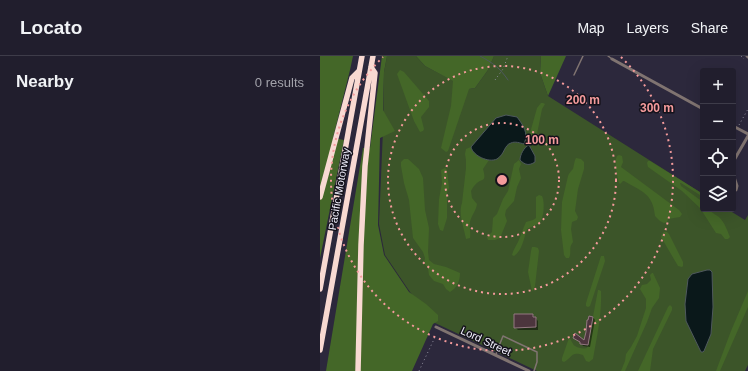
<!DOCTYPE html>
<meta charset="utf-8">
<style>
:root{--surface:#211e2d;--page:#2d2b39;--text:#f1f3f6;--muted:#a2a2aa;--line:#3e3c49}
body{margin:0;font-family:Arial,sans-serif;background:var(--page);color:var(--text)}
.controls{position:absolute;right:12px;top:12px;display:grid;overflow:hidden;border-radius:4px;box-shadow:0 4px 16px #0002}
.controls button{width:36px;height:36px;display:grid;place-items:center;padding:0;border:0;border-bottom:1px solid var(--line);background:var(--surface);color:var(--text);font:20px sans-serif}
.list{margin:0;padding:0;list-style:none}
h2{display:flex;justify-content:space-between;align-items:center;height:52px;margin:0;padding:0 16px;font-size:17px}
h2 small{font-size:13px;font-weight:400;color:var(--muted)}
.icon{flex:none;width:22px;height:22px;fill:none;stroke:currentColor;stroke-width:2;stroke-linecap:round;stroke-linejoin:round}
.map{position:relative;flex:none;width:428px;height:315px;overflow:hidden}
header{display:flex;align-items:center;gap:24px;box-sizing:border-box;height:56px;padding:0 20px;background:var(--surface);border-bottom:1px solid var(--line)}
header strong{font-size:19px}
nav{display:flex;gap:22px;margin-inline-start:auto;font-size:14px}
main{display:flex}
aside{flex:1;background:var(--surface)}
.map>svg:first-child{display:block}
.green{fill:#3c5529}
.forest{fill:#446728}
.water{fill:#0a181a;stroke:#4e585d}
.shadow{fill:#0007}
.lines{fill:none;stroke-linecap:round;stroke-linejoin:round}
.stream{stroke:#4e585d;stroke-width:1}
.building{fill:#4c353d;stroke:#947982}
.path{stroke:#908e9e;stroke-width:1;stroke-dasharray:1 3;stroke-linecap:butt}
.service{stroke:#807471;stroke-width:1.5}
.minor{stroke:#807471;stroke-width:3}
.motorway{stroke:#f8d9d2;stroke-width:5.5}
.ring{fill:none;stroke:#f59b9c;stroke-width:2;stroke-dasharray:2 4}
.labels{text-anchor:middle;dominant-baseline:central;stroke-width:3;stroke-linejoin:round;paint-order:stroke}
.street-label{font-size:11px;fill:#eeedfa;stroke:#14121b}
.centre{fill:#f59b9c;stroke:#14121b;stroke-width:2}
.ring-label{font-size:12px;text-anchor:middle;font-weight:bold;fill:#f59b9c;stroke:#14121b;stroke-width:3;stroke-linejoin:round;paint-order:stroke}
</style>
<header>
<strong>Locato</strong>
<nav><a>Map</a><a>Layers</a><a>Share</a></nav>
</header>
<main>
<aside>
<h2>Nearby<small>0 results</small></h2>
<ul class="list">
</ul>
</aside>
<div class="map">
<svg width="428" height="315" viewBox="0 0 428 315">
<rect width="100%" height="100%" fill="#2c283c"/>
<!-- green -->
<path class="green" d="M67,0H96L105,10L149,33L155,32L168,14L174,0H221L220,17L228,40L383,138V153H407L425,164L428,159V309L425,315H217L113,266L90,236L65,199L59,168L63,74L64,16Z"/>
<!-- forest -->
<path class="forest" d="M0,0H33L30,14L13,82L24,84L0,202Z
M62,0H67L64,16L63,54L75,75L60,82L58,169L64,199L89,236L106,248L118,259V265L113,268L92,315H6L43,92H50Z
M96,0H174L168,14L155,32L149,33L128,95L126,96L121,92L131,50L133,25L105,10Z
M221,0H246L228,40L220,17Z
M80,14L84,16L109,45V51L101,61L104,73L103,75L100,76L94,65L77,18Z
M221,47H223L225,48L222,53L217,78L216,80H211L210,77L217,52Z
M151,91C153,99 162,101 169,104L163,113C167,128 162,121 155,129C153,131 152,133 151,135L152,142L157,148C156,155 152,158 150,166C149,171 151,177 150,182L146,183C144,172 138,158 142,147L146,112V104L145,98L146,93Z
M299,99L302,100L303,106L301,111L359,154L362,158L360,161L348,163L347,166L344,167L340,165L335,160C333,137 321,135 304,125H303L300,128L299,127C297,120 294,106 297,100Z
M256,102L261,103L264,106V113L258,133L255,155L258,161L257,164L252,166L251,173L253,186C248,192 252,196 249,202H246L244,199L241,174L242,146L248,120C249,117 251,115 253,113C254,109 254,106 256,102Z
M84,103H88L99,113L103,122L105,154L109,172L108,196L109,204L114,208L126,211L140,217C140,225 137,232 130,236L126,233L123,228L114,225L109,219L108,212L104,207L105,202L103,196L93,182L89,144L84,127L81,110V106Z
M199,104L201,108L199,113L201,122L197,131L194,145L186,154L185,159L187,165L180,182L175,184H168L167,181L172,176L173,162L177,158L183,143L188,135L194,108Z
M328,105H330L383,138V141L361,127H360L361,130L383,146V153H389C393,158 395,158 399,161C405,167 407,174 410,181L408,183H405L401,178L396,177L380,152L362,135L328,111L327,107Z
M125,112L127,114L129,132L127,136V162L123,175L120,174L118,168L119,143L122,127L121,114Z
M219,139L222,140C225,145 224,164 219,167C215,170 210,171 207,173C204,182 202,195 194,200L192,199C193,194 196,190 198,186C201,179 203,173 206,166L213,164L216,162V141Z
M344,176H347L349,178L363,206V210L362,211L358,210L341,181L342,178Z
M212,191H215L218,192L219,195L215,230L214,233L212,235L208,216L211,195Z
M281,200H284L285,205L270,250L268,251L266,250V247Z
M332,217H333L340,232L339,242L332,252L327,266L305,315H301L305,305L306,298L311,291L317,280L326,252V243L320,233L322,229L327,228L331,224L330,219Z
M278,234H279L281,235C282,257 277,281 273,303L269,306L266,305L263,299C251,295 252,302 244,306L242,305V302L249,282C252,284 252,288 255,290C258,292 264,293 267,292Z
M428,235V251L400,315H396L411,275Z
M350,249L352,251V254L333,293L330,315H318L348,251Z"/>
<!-- water -->
<path class="water" d="M186,59L197,61C203,69 209,77 204,88C200,87 195,85 191,87C184,89 185,98 177,103C169,107 153,100 151,91L176,62Z
M209,89L215,100V106C209,110 205,109 200,104C200,99 204,91 209,89Z
M387,214H390L392,216L393,251L391,278L384,295L383,296H381L366,265L365,248L368,223L372,218Z"/>
<!-- shadow -->
<path class="shadow" d="M213,259L218,265V274H198L195,271Z
M273,261L275,264L270,291L263,290L261,287V286L264,285Z"/>
<g class="lines">
<!-- stream -->
<path class="stream" d="M160,0C173,7 180,12 188,24"/>
</g>
<!-- building -->
<path class="building" d="M194,258H213V261H216V271L194,272Z
M269,260L273,261L268,289L260,288V286L253,282L255,277L264,284L266,276L267,264H268Z"/>
<g class="lines">
<!-- path -->
<path class="path" d="M421,0L424,3
M175,24L183,13L188,0
M419,69L428,53
M99,315L116,279"/>
<!-- service -->
<path class="service" d="M288,0L292,3
M254,19L263,0
M176,299L177,295L183,280L217,296V306L214,315"/>
<!-- minor -->
<path class="minor" d="M427,0L428,1
M292,3L383,53
M413,70L428,78
M413,106L428,80
M413,118L417,130L416,134
M116,271L209,315"/>
<!-- motorway -->
<path class="motorway" d="M0,141L32,22L39,15
M0,233L42,0
M0,294L53,0
M38,315L41,189L45,110L55,17L51,11"/>
</g>
<!-- distance rings -->
<g class="ring">
<circle cx="182" cy="124" r="57"/>
<circle cx="182" cy="124" r="114"/>
<path d="M301 1A171 171 0 1 1 63 1"/>
</g>
<g class="labels">
<!-- street labels -->
<g class="street-label">
<text transform="translate(19 133) rotate(-80)">Pacific Motorway</text>
<text transform="translate(166 285) rotate(25)">Lord Street</text>
</g>
</g>
<circle cx="182" cy="124" r="6" class="centre"/>
<g class="ring-label">
<text x="263" y="48">200 m</text>
<text x="337" y="56">300 m</text>
<text x="222" y="88">100 m</text>
</g>
</svg>
<div class="controls">
<button>+</button>
<button>−</button>
<button><svg class="icon" aria-label="locate" viewBox="0 0 24 24"><circle cx="12" cy="12" r="6"/><path d="M12 2v4M12 18v4M2 12h4M18 12h4"/></svg></button>
<button><svg class="icon" aria-label="layers" viewBox="0 0 24 24"><path d="M12 4l9 5-9 5-9-5zM3 14l9 5 9-5"/></svg></button>
</div>
</div>
</main>
